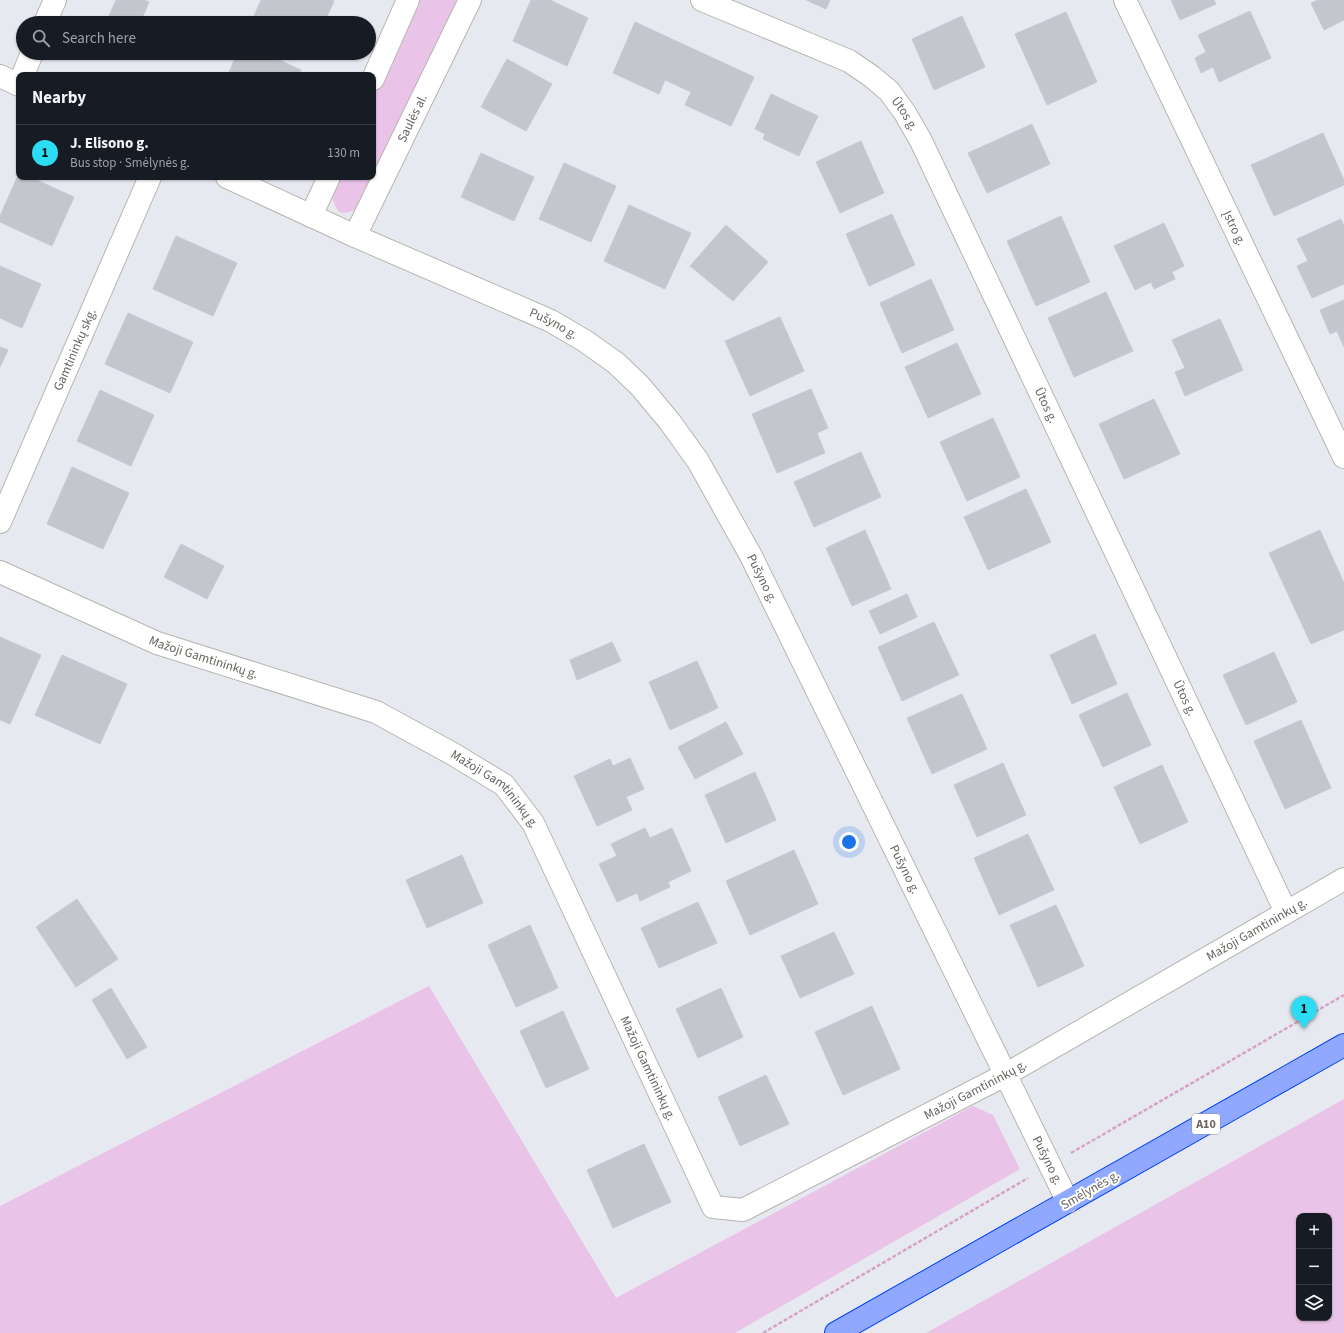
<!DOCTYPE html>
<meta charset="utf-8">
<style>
:root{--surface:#171b24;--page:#20242c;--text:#f1f3f6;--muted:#9ea1a6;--line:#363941;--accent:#2cdcf3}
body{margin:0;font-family:"Source Sans 3",sans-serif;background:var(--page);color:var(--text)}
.controls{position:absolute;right:12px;bottom:12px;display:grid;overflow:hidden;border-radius:8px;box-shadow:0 1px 3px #0004}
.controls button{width:36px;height:36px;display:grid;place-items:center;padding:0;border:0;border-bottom:1px solid var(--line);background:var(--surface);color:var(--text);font:20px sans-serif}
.you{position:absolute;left:849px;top:842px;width:14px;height:14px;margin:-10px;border:3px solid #fff;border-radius:50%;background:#1a73e8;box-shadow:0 0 0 6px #1a73e833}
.badge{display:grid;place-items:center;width:26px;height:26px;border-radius:50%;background:var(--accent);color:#111;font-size:13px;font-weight:700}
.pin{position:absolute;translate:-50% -33px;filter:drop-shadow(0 1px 2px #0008)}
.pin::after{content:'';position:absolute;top:21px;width:14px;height:12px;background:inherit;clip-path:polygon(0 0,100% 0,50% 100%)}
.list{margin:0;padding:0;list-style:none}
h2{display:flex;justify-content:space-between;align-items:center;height:52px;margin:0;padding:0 16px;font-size:17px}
h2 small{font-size:13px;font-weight:400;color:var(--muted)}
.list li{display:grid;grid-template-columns:26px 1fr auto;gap:12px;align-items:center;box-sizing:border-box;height:56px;padding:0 16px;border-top:1px solid var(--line)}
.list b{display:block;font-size:15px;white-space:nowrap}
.list p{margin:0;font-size:13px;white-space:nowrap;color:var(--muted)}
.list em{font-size:13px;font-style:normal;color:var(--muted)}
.icon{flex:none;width:22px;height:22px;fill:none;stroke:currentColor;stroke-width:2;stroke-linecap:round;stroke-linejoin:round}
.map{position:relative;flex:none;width:1344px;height:1333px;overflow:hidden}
.search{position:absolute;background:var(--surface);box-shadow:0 1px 3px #0004;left:16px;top:16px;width:360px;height:44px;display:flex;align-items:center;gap:10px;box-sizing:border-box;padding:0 14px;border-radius:22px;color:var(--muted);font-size:15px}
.panel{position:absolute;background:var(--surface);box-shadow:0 1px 3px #0004;left:16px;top:72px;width:360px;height:108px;border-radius:8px}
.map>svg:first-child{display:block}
.green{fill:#eac3e8;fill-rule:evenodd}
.building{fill:#c3c6cc;stroke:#c5cad7}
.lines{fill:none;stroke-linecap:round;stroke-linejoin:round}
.minor-casing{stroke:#b7b5af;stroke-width:24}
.highway-casing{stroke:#0044f8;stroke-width:24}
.path{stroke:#d7a2c8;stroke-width:2.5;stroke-dasharray:4 2;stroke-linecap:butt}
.minor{stroke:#fff;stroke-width:22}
.highway{stroke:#90a8ff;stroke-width:22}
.labels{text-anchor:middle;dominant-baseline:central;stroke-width:4;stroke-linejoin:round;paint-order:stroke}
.shield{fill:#fff;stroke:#95928e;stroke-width:1}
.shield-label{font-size:12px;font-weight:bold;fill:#68645e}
.street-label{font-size:13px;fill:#68645e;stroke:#fff}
</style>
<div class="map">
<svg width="1344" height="1333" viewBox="0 0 1344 1333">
<rect width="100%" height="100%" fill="#e7e9f1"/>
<!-- green -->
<path class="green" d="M415,0H457L359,208C349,212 340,218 335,205C333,202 332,196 332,192C333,187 337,181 338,177H373V97Z
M429,986L616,1298L973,1106L993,1115L1020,1169L735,1333H0V1206Z
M1344,1099V1333H926ZM1299,1216H1329V1318H1299Z"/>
<!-- building -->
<path class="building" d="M116,0H144L149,2L140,23H106Z
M261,0H332L334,1L324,23H264L253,18Z
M531,0H550L588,18L567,66L513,41Z
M806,0H830L826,9Z
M1171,0H1214L1216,4L1180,20Z
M1318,0H1344V20L1324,30L1311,3Z
M1250,11L1271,58L1219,82L1213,67L1201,73L1195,58L1206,52L1198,35Z
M1066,12L1097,82L1047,105L1015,34Z
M962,16L985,67L934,90L912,39Z
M635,22L754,77L731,126L685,105L691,92L665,80L659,94L613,73Z
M237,53H264L301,70L299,75H228Z
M507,59L552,84L526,131L481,107Z
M771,94L818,116L799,156L763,139L765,134L755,129Z
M1032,124L1050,164L987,193L968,153Z
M1323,133L1344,180V185L1274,216L1251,165Z
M861,141L884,193L840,213L816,162Z
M481,153L534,177L514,221L461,197Z
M564,163L616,186L591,242L539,219Z
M19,173V177H30L74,197L52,246L0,222V216Z
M629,205L691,233L665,289L604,261Z
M892,214L915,265L869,286L846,234Z
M1061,216L1090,282L1036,306L1007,241Z
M1341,219L1344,226V284L1312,298L1297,266L1308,261L1297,239Z
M1164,223L1184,266L1172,272L1175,279L1154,289L1151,282L1135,290L1114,246Z
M726,225L768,262L733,301L690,266Z
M176,236L237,263L213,316L153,289Z
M0,266L41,284L22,328L0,318Z
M931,279L954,330L902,353L880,303Z
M1106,292L1133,351L1074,377L1048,318Z
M1344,300V347L1337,331L1330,334L1320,310Z
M128,313L193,342L170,393L105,364Z
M780,317L804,371L750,396L725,341Z
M1220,319L1243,370L1185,396L1175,372L1185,368L1172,340Z
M957,343L981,394L928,418L905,367Z
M0,347L8,350L0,367Z
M811,389L828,428L817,433L825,453L777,473L752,414Z
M100,390L154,415L131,466L77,441Z
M1154,399L1180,454L1124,479L1099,424Z
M993,418L1020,477L967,501L940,442Z
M861,452L881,497L814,527L794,482Z
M72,467L129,493L103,549L47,524Z
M1026,489L1051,542L988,570L964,517Z
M865,530L891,589L852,606L826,548Z
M1320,530L1344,583V630L1311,644L1269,553Z
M181,544L224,566L207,599L164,577Z
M907,594L917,617L880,634L869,611Z
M934,622L959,675L902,701L878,647Z
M1095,634L1117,684L1072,704L1050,655Z
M0,637L41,655L10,724L0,720Z
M612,642L621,661L577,680L570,660Z
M1274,652L1297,702L1246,725L1223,675Z
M62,655L127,684L100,744L35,715Z
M697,661L718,708L670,730L649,682Z
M1127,693L1151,745L1103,767L1079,715Z
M962,694L987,749L932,774L907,718Z
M1301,720L1331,788L1285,809L1254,741Z
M726,722L743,754L695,779L678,747Z
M630,758L644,789L626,797L632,810L597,826L574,776L610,759L613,766Z
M1003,763L1026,815L977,837L954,785Z
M1162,765L1188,822L1140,844L1114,787Z
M755,772L776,820L726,843L705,795Z
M645,828L650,838L672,828L691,871L668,882L670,887L640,901L637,893L617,902L599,864L617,856L611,844Z
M1028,834L1054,890L999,915L974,858Z
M794,850L818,904L750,935L726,881Z
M462,855L483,903L427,928L406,880Z
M77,899L118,959L76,987L36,927Z
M698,902L717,943L659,968L641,928Z
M1056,905L1084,966L1038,987L1010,925Z
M530,925L558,988L516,1007L488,945Z
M834,932L854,974L800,998L781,956Z
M111,988L147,1047L127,1059L92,1000Z
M721,988L743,1037L698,1058L676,1009Z
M872,1006L900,1069L843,1095L815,1032Z
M563,1011L589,1069L546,1088L520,1031Z
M766,1075L789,1124L740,1146L718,1097Z
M644,1144L671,1202L613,1228L587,1170Z"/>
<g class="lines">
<defs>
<g id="minor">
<path id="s1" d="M702,0L849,61L871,76L889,91L905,113L921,141L1286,912"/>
<path id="s2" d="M1125,0L1344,457"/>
<path d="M45,23L55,0"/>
<path d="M23,75L32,53"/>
<path d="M0,76L19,85"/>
<path d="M373,79L408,0"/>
<path id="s3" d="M227,177L355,236L551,321L585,341L616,363L640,386L670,422L698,461L751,556L1068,1202"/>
<path d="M311,216L329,177"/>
<path id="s4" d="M355,236L470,0"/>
<path id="s5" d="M0,522L150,177"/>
<path id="s6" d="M0,572L157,643L376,712L453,754L504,785L533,823L713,1207L743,1210L1005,1075L1344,879"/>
</g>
<path id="highway" d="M836,1333L1344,1045"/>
</defs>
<!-- minor casing -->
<use href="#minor" class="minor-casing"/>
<!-- highway casing -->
<use href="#highway" class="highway-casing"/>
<!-- path -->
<path class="path" d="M1071,1153L1344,995
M763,1333L1028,1178"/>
<!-- minor -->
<use href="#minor" class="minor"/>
<!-- highway -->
<use href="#highway" class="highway"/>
</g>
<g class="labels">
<!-- shield labels -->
<rect class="shield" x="1192" y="1114" width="28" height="20" rx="3"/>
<g class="shield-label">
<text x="1206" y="1124">A10</text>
</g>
<!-- street labels -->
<g class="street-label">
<text stroke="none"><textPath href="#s1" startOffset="237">Ūtos g.</textPath></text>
<text stroke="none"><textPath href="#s4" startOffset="131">Saulės al.</textPath></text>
<text stroke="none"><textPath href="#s2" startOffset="253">Įstro g.</textPath></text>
<text stroke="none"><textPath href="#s3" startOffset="358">Pušyno g.</textPath></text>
<text stroke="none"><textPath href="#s5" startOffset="188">Gamtininkų skg.</textPath></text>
<text stroke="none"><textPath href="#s1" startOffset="561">Ūtos g.</textPath></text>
<text stroke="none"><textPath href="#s3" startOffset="694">Pušyno g.</textPath></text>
<text stroke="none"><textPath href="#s6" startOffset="221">Mažoji Gamtininkų g.</textPath></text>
<text stroke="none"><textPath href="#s1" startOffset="885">Ūtos g.</textPath></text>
<text stroke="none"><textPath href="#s6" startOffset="545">Mažoji Gamtininkų g.</textPath></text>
<text stroke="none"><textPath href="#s3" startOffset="1018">Pušyno g.</textPath></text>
<text stroke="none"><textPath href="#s6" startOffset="1637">Mažoji Gamtininkų g.</textPath></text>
<text stroke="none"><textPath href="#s6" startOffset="868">Mažoji Gamtininkų g.</textPath></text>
<text stroke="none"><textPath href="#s6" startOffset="1313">Mažoji Gamtininkų g.</textPath></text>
<text stroke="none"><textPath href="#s3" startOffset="1342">Pušyno g.</textPath></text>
<text transform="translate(1090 1190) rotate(-30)">Smėlynės g.</text>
</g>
</g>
</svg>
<div class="controls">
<button>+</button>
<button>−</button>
<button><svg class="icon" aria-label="layers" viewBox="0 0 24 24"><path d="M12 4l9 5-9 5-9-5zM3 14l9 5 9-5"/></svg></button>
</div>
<div class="you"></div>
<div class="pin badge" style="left:1304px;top:1029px">1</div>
<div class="search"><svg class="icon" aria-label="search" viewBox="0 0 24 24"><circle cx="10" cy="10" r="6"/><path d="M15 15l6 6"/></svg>Search here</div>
<section class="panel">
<h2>Nearby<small></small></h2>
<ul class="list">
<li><span class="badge">1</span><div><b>J. Elisono g.</b><p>Bus stop · Smėlynės g.</p></div><em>130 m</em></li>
</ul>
</section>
</div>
